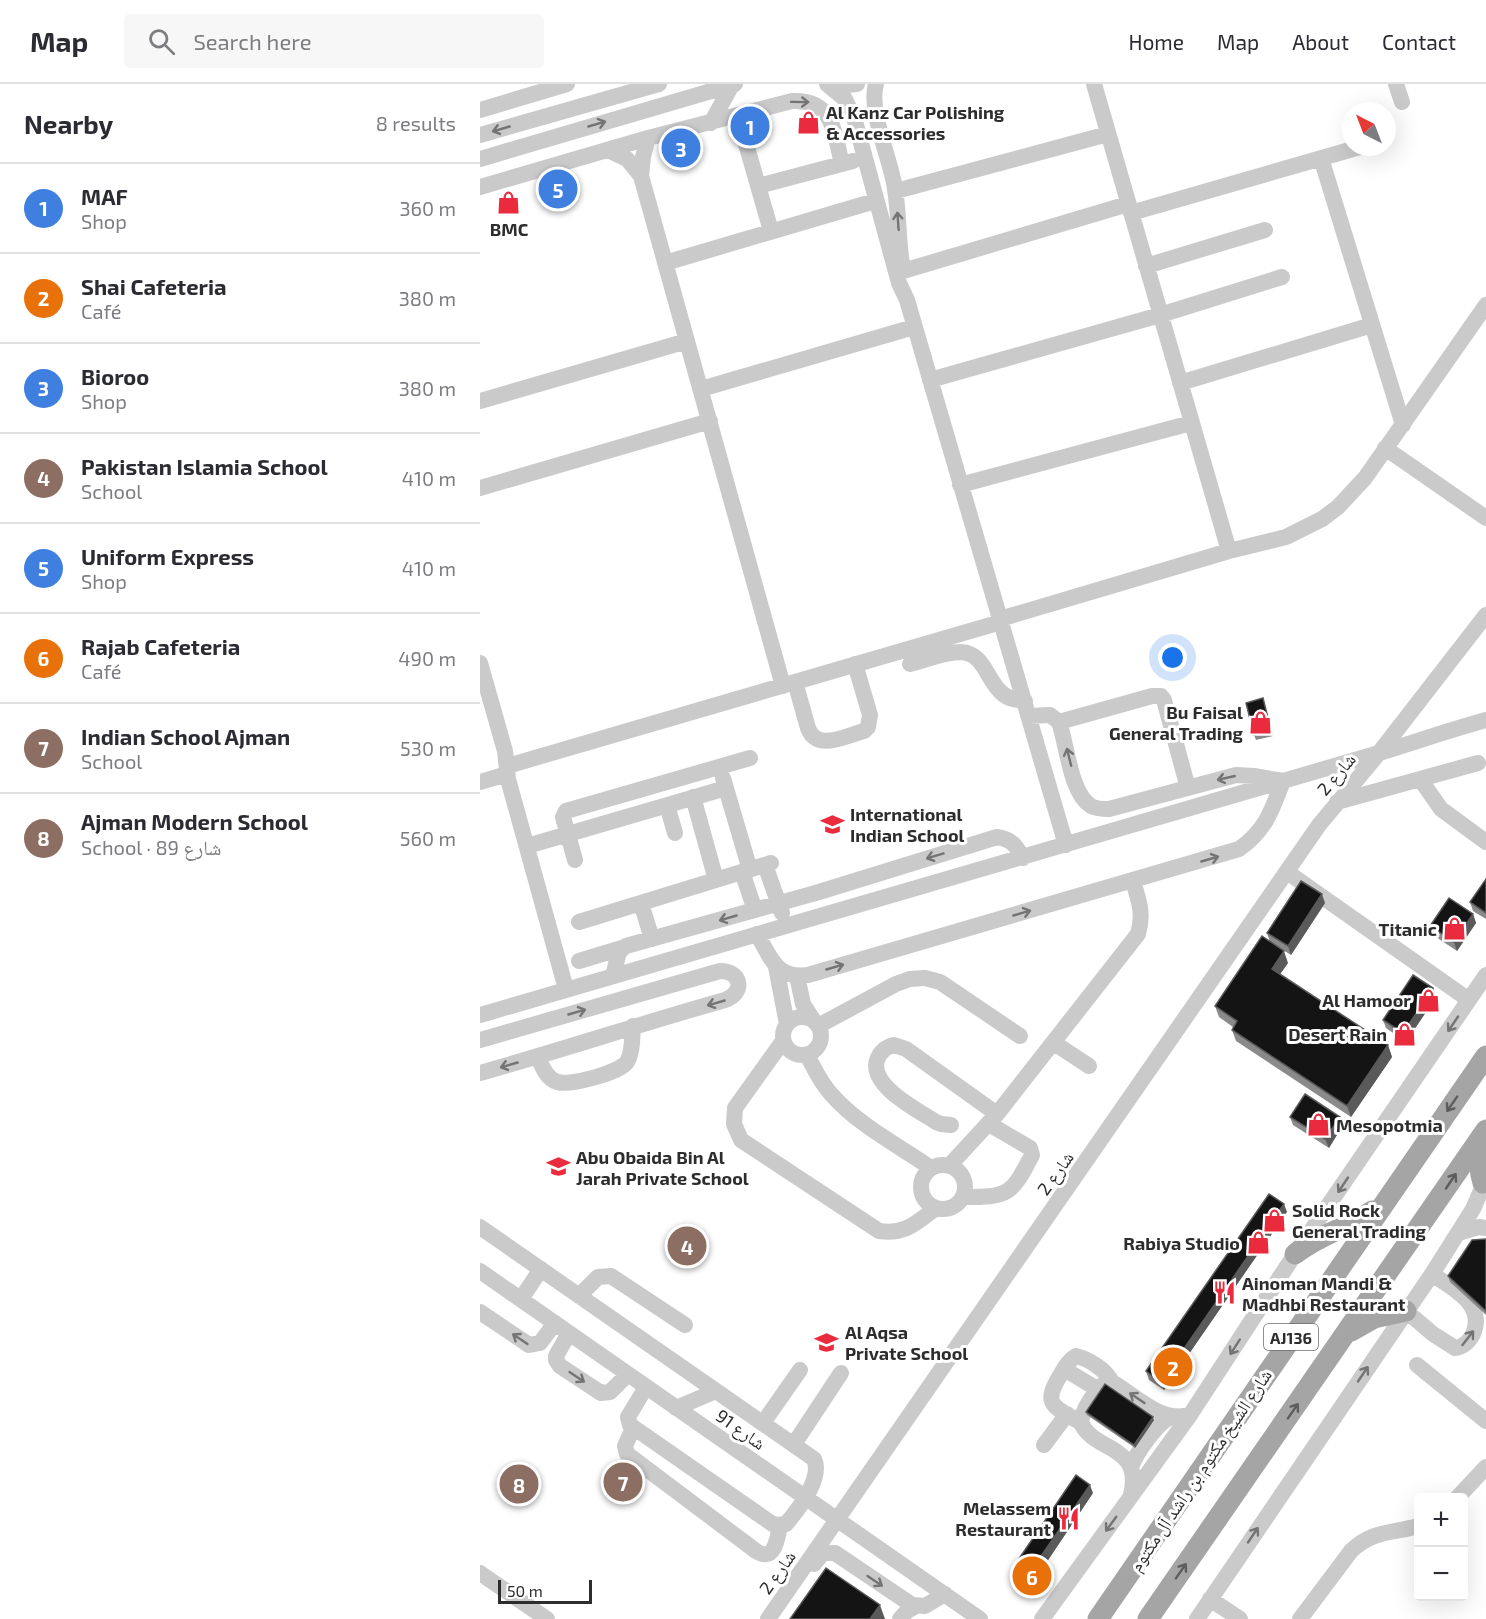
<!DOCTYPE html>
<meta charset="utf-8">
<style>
:root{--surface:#fff;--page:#f7f7f7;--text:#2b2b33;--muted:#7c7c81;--line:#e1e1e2;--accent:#ea2a3d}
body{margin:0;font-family:"Exo 2","Noto Naskh Arabic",sans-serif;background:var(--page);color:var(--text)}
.controls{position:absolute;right:18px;bottom:18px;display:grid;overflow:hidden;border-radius:6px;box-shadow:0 6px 24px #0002}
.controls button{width:54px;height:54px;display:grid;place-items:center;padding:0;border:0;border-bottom:2px solid var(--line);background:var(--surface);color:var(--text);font:30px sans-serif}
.compass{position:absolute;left:862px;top:18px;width:54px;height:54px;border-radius:50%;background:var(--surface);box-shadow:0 6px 24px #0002;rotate:318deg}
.scale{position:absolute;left:18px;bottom:15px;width:94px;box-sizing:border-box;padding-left:6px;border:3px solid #2d2d2d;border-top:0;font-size:16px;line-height:21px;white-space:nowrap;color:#2d2d2d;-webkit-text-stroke:4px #fff;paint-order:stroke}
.you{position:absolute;left:693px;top:574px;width:21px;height:21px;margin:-15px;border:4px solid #fff;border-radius:50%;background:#1a73e8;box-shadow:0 0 0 9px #1a73e833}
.badge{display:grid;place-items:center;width:39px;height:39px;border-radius:50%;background:var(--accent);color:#fff;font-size:20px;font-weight:700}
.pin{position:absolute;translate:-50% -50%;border:3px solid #fff;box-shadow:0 2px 6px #0006}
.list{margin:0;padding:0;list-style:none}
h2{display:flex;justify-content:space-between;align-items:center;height:78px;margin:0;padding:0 24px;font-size:26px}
h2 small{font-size:20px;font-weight:400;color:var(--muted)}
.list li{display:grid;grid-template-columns:39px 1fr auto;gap:18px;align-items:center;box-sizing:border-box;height:90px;padding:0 24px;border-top:2px solid var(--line)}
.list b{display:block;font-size:22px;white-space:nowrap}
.list p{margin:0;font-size:20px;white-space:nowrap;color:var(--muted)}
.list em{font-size:20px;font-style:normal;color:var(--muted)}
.icon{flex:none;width:33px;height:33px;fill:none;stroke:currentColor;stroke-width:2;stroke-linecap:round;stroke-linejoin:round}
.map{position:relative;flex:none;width:1006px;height:1535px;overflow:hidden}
header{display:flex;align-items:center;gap:36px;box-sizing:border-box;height:84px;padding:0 30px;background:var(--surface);border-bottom:2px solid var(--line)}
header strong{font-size:28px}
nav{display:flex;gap:33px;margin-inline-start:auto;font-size:21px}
.search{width:420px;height:54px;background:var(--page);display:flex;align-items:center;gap:15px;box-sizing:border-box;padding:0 21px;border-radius:6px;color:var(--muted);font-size:22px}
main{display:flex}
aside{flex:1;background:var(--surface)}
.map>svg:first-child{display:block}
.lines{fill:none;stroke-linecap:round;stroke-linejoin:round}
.minor{stroke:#cacaca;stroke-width:16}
.major{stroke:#a5a5a5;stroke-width:21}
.wall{fill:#8a8a8a}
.shaded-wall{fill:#5a5a5a}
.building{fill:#141414;stroke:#5a5a5a;stroke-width:1.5}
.oneway{stroke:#747474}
.oneway2{stroke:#5d5d5d}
.labels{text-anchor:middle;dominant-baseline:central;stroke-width:6;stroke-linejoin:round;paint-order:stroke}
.shield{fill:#fff;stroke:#6c6c6c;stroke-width:1.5}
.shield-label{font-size:16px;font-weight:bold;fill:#2d2d2d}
.poi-label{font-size:18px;font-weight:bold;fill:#2d2d2d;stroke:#fff;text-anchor:start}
.street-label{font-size:18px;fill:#2d2d2d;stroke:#fff}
</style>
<header>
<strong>Map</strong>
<div class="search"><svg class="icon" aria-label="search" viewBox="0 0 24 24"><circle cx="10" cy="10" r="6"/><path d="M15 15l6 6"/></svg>Search here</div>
<nav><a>Home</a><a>Map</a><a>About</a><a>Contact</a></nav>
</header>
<main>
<aside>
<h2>Nearby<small>8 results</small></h2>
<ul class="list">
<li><span class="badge" style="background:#3f7fe0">1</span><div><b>MAF</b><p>Shop</p></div><em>360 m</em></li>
<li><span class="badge" style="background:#e8710a">2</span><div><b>Shai Cafeteria</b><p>Café</p></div><em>380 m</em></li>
<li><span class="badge" style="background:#3f7fe0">3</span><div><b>Bioroo</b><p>Shop</p></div><em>380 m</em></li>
<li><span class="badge" style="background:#8d6e63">4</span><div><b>Pakistan Islamia School</b><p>School</p></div><em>410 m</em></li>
<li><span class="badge" style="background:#3f7fe0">5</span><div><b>Uniform Express</b><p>Shop</p></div><em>410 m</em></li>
<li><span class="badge" style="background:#e8710a">6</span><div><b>Rajab Cafeteria</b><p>Café</p></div><em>490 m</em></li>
<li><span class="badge" style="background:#8d6e63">7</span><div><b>Indian School Ajman</b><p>School</p></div><em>530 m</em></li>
<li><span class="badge" style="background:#8d6e63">8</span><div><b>Ajman Modern School</b><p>School · شارع 89</p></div><em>560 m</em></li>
</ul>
</aside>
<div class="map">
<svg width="1006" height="1535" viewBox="0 0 1006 1535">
<rect width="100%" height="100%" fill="#fff"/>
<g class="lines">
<!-- minor -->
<path class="minor" d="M347,0L365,15L375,37L419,199L427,216L586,761
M348,0L358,2L377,0
M396,0C388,28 411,75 415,105C419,130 418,155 422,180
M614,0L749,467
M916,0L922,18
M0,26L87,0
M258,32L291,147
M231,39L252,1
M0,51L179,0
M128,66L147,75L161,92L303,602
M841,74L923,341
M0,75L255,0
M161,92L163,73L168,54
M278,102L373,77
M0,103L168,54L312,17C354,15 354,49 362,80
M416,107L628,50
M651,129L880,63
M185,179L395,117
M666,182L785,146
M423,187L648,120
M450,296L680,231L802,193
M700,299L892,241
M221,305L434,243
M0,317L207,257
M905,364L1006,434
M480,401L711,339
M0,404L230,337
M520,535L749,467L806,453L842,435L858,423L885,394L1006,221
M0,579L25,667L28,695L86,905
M430,580C446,576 465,568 481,568C505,569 507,598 523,610C529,615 537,616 545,617
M315,598L328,644C337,668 365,652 384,647L388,643L390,631L375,580
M579,638L672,612H681L684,616L708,704
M27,682L521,538
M243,694L270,786
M940,695L961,725L1006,758
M0,698L27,690
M213,713L236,796
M857,718L998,679
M187,721L195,749
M47,762L246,704
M95,776L83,733L86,727L270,674
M285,781L302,829
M262,788L275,826
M807,788L989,916
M161,819L172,855
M99,838L291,779
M277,850C291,874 296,895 328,891L759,765C786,746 792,726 803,697L774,692L756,691L629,725C623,725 616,725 611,722C590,709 587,660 579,638L570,631L549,632
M99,877L142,864
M296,883L307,940
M133,892L139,868L146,862L339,808L517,753C532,755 536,762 543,774
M317,892L323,920L334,937
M0,931L899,669C935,658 970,646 1006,636
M303 952a19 19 0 1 1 38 0a19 19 0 1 1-38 0Z
M338,942L416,900L430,895L445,894L460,898L540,952
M0,956L240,887C262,887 265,909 245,916C163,939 82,966 0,989
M303,957L255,1024L254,1040L261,1056L399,1147C425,1151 436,1139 456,1124
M574,959L609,982
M327,971C334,984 340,998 351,1010C378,1041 418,1061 451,1084
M58,973C62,982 66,994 77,998C90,1002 139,989 147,978C153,968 152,953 153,942
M471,1041L461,1040L456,1038C438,1026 389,1002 397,976C400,968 405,963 414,961L426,965L517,1030
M441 1103a22 22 0 1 1 44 0a22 22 0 1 1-44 0Z
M469,1082L517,1030L658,850C664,830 659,817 653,797
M483,1113C528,1113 531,1112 552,1071L550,1064L509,1040
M0,1143L334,1375C343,1394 318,1426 306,1440L294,1441L150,1341L148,1333L166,1303
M978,1149L999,1143L1006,1144
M0,1187L500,1535
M99,1212L118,1193L131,1192L205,1241
M41,1215L61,1185
M926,1227L953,1250L975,1264C983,1263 989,1258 993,1250C1006,1220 972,1204 952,1190
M0,1228L49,1261L60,1259L75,1239
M89,1249L76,1272V1276L80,1282L121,1309L130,1308L148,1290
M937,1281L1006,1337
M584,1285L619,1306
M196,1324L236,1307
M283,1339L320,1286
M601,1339C574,1322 561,1322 581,1290C585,1283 589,1276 596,1272C609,1275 626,1286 632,1298
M153,1344L145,1362L147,1370L276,1467C295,1479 297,1455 300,1442
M314,1360L361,1289
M564,1361L587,1330
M651,1384C655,1370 678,1338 691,1333
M651,1411C663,1360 615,1369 601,1339C602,1326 616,1304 627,1298H632C656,1312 680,1339 710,1331
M977,1414L1006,1383
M334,1480L343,1469H355L432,1521L445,1522L465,1510
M0,1489L67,1535
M730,1515L760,1535
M288,1535L839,741L899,669L1006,531
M420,1535L427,1527L436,1522
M562,1535L710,1331L815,1170L1006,891
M717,1535L952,1190L993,1125L1006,1095
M820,1535L871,1467C893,1446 911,1450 938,1442"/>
<!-- major -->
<path class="major" d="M1003,1099C998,1084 1000,1073 1006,1058
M815,1170C838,1151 868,1144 892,1127
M871,1247L894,1234L926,1227
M618,1535L1006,972
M668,1535L1006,1046"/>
</g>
<!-- wall -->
<path class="wall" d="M783,614L793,652L776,656L774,651Z
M1006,795V835L993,827L990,818Z
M845,819L811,871L790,858L787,849Z
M993,830L996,839L977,867L953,851L950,842Z
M808,879L800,890L908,961L912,973L871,1033L756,957L752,946L753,943L739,933L735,922Z
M953,904L956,913L926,958L906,944L903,936Z
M810,1033H860L863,1041L849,1064L813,1041Z
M807,1128L684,1306L669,1296L666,1287Z
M1006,1155V1231L970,1198L968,1192Z
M606,1328L674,1336L655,1364L607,1331Z
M613,1409L552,1500L537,1490L534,1482Z"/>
<!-- shaded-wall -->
<path class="shaded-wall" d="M842,810L845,819L811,871L808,862Z
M993,830L996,839L977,867L974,858Z
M804,867L808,879L796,896L792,885Z
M953,904L956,913L926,958L923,949Z
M908,961L912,973L871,1033L867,1022Z
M860,1033L863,1041L849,1064L845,1055Z
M804,1120L807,1128L684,1306L681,1298Z
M673,1333L674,1336L655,1364L654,1361Z
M610,1401L613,1409L552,1500L548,1491Z
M400,1521L405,1535H390Z"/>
<!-- building -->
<path class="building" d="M783,614L791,646L774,651L766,619Z
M1006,795V829L990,818Z
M821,797L842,810L808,862L787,849Z
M969,814L993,830L974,858L950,842Z
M782,852L804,867L792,885L908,961L867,1022L752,946L757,937L735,922Z
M933,891L953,904L923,949L903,936Z
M825,1010L860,1033L845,1055L810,1033Z
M789,1110L804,1120L681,1298L666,1287Z
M1006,1155V1227L968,1192L992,1156Z
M625,1300L673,1333L654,1361L606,1328Z
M596,1391L610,1401L548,1491L534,1482Z
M346,1484L400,1521L390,1535H310Z"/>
<!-- one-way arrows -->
<defs><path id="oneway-shaft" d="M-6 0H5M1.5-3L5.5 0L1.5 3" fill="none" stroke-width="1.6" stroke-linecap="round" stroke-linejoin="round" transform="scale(1.5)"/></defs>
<g class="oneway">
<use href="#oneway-shaft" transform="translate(320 18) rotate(1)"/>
<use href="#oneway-shaft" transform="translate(117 40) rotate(-16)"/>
<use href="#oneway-shaft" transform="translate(21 45) rotate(164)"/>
<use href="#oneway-shaft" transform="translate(418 137) rotate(-94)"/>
<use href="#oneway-shaft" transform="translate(589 673) rotate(-104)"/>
<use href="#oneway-shaft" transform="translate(746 694) rotate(167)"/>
<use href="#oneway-shaft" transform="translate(455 772) rotate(163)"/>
<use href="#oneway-shaft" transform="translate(730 775) rotate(-16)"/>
<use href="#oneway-shaft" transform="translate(542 829) rotate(-16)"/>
<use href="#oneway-shaft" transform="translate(248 834) rotate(164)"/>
<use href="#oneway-shaft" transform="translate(355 883) rotate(-16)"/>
<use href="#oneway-shaft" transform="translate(236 919) rotate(164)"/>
<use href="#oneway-shaft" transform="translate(97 928) rotate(-16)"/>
<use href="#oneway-shaft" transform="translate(973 940) rotate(124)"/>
<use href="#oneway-shaft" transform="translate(29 981) rotate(164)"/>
<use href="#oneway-shaft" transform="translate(863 1101) rotate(124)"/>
<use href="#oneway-shaft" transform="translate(988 1254) rotate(-52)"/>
<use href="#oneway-shaft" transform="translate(40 1255) rotate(-146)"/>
<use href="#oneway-shaft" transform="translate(755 1263) rotate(123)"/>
<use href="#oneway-shaft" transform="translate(883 1290) rotate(-56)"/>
<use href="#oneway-shaft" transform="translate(97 1293) rotate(34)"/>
<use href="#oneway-shaft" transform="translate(657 1314) rotate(-146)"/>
<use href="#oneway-shaft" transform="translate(631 1440) rotate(126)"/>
<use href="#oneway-shaft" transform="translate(773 1451) rotate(-56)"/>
<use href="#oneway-shaft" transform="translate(395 1497) rotate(34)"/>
</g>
<g class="oneway2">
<use href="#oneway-shaft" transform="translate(972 1020) rotate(125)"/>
<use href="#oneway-shaft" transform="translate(971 1097) rotate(-56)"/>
<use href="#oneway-shaft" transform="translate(813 1327) rotate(-55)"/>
<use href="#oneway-shaft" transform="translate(701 1487) rotate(-55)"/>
</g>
<!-- icons -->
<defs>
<symbol id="shop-bare" viewBox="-9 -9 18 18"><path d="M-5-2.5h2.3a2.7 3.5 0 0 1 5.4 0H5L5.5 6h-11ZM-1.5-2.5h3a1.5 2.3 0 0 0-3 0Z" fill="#ea2a3d" stroke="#fff" stroke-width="2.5" paint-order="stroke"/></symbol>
<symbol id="school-bare" viewBox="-9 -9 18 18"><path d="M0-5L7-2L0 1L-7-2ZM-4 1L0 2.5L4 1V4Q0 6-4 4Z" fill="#ea2a3d" stroke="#fff" stroke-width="2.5" paint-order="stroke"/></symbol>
<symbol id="restaurant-bare" viewBox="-9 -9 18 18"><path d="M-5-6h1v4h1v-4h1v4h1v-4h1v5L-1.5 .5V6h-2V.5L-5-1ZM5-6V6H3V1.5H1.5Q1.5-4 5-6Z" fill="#ea2a3d" stroke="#fff" stroke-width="2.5" paint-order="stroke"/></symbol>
</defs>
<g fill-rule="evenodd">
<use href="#shop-bare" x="312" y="22" width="33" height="33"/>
<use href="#shop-bare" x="12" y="102" width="33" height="33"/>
<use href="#shop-bare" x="764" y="622" width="33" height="33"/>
<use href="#school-bare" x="336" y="724" width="33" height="33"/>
<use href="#shop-bare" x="958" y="828" width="33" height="33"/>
<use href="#shop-bare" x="932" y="900" width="33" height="33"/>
<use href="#shop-bare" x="908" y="934" width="33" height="33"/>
<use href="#shop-bare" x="822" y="1024" width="33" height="33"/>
<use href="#school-bare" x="62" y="1066" width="33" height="33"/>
<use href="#shop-bare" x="778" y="1120" width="33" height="33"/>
<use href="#shop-bare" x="762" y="1142" width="33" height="33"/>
<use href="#restaurant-bare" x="728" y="1192" width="33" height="33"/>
<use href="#school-bare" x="330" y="1242" width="33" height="33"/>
<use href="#restaurant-bare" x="572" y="1418" width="33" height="33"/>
</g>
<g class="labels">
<!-- shield labels -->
<rect class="shield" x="784" y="1240" width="54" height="26" rx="4.5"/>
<g class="shield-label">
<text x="811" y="1253">AJ136</text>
</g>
<!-- poi labels -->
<g class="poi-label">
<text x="346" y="28">Al Kanz Car Polishing<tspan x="346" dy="21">&amp; Accessories</tspan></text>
<text x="29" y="145" text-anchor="middle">BMC</text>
<text x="763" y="628" text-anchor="end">Bu Faisal<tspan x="763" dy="21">General Trading</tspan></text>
<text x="370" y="730">International<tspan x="370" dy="21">Indian School</tspan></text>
<text x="957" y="845" text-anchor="end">Titanic</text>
<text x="931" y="916" text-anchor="end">Al Hamoor</text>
<text x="907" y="950" text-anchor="end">Desert Rain</text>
<text x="856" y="1041">Mesopotmia</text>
<text x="96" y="1073">Abu Obaida Bin Al<tspan x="96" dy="21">Jarah Private School</tspan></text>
<text x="812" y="1126">Solid Rock<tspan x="812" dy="21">General Trading</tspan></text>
<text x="760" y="1159" text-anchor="end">Rabiya Studio</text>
<text x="762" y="1199">Ainoman Mandi &amp;<tspan x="762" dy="21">Madhbi Restaurant</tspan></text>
<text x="365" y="1248">Al Aqsa<tspan x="365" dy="21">Private School</tspan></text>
<text x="571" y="1424" text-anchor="end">Melassem<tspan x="571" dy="21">Restaurant</tspan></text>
</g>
<!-- street labels -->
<g class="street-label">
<text transform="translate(856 690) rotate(-50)">شارع 2</text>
<text transform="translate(575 1089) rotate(-55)">شارع 2</text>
<text transform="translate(261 1345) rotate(35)">شارع 91</text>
<text transform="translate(720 1386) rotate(-56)">شارع الشيخ مكتوم بن راشد آل مكتوم</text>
<text transform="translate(297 1488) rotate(-55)">شارع 2</text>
</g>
</g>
</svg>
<div class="controls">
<button>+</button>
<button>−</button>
</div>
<svg class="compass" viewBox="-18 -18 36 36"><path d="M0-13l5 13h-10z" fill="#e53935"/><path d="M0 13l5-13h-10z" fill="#7c7c81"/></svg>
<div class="scale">50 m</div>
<div class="you"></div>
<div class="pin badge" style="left:270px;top:42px;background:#3f7fe0">1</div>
<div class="pin badge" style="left:693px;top:1283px;background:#e8710a">2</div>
<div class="pin badge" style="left:201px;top:64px;background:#3f7fe0">3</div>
<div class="pin badge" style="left:207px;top:1162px;background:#8d6e63">4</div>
<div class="pin badge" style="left:78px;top:105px;background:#3f7fe0">5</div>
<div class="pin badge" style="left:552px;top:1492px;background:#e8710a">6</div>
<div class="pin badge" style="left:143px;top:1398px;background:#8d6e63">7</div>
<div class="pin badge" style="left:39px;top:1400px;background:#8d6e63">8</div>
</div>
</main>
